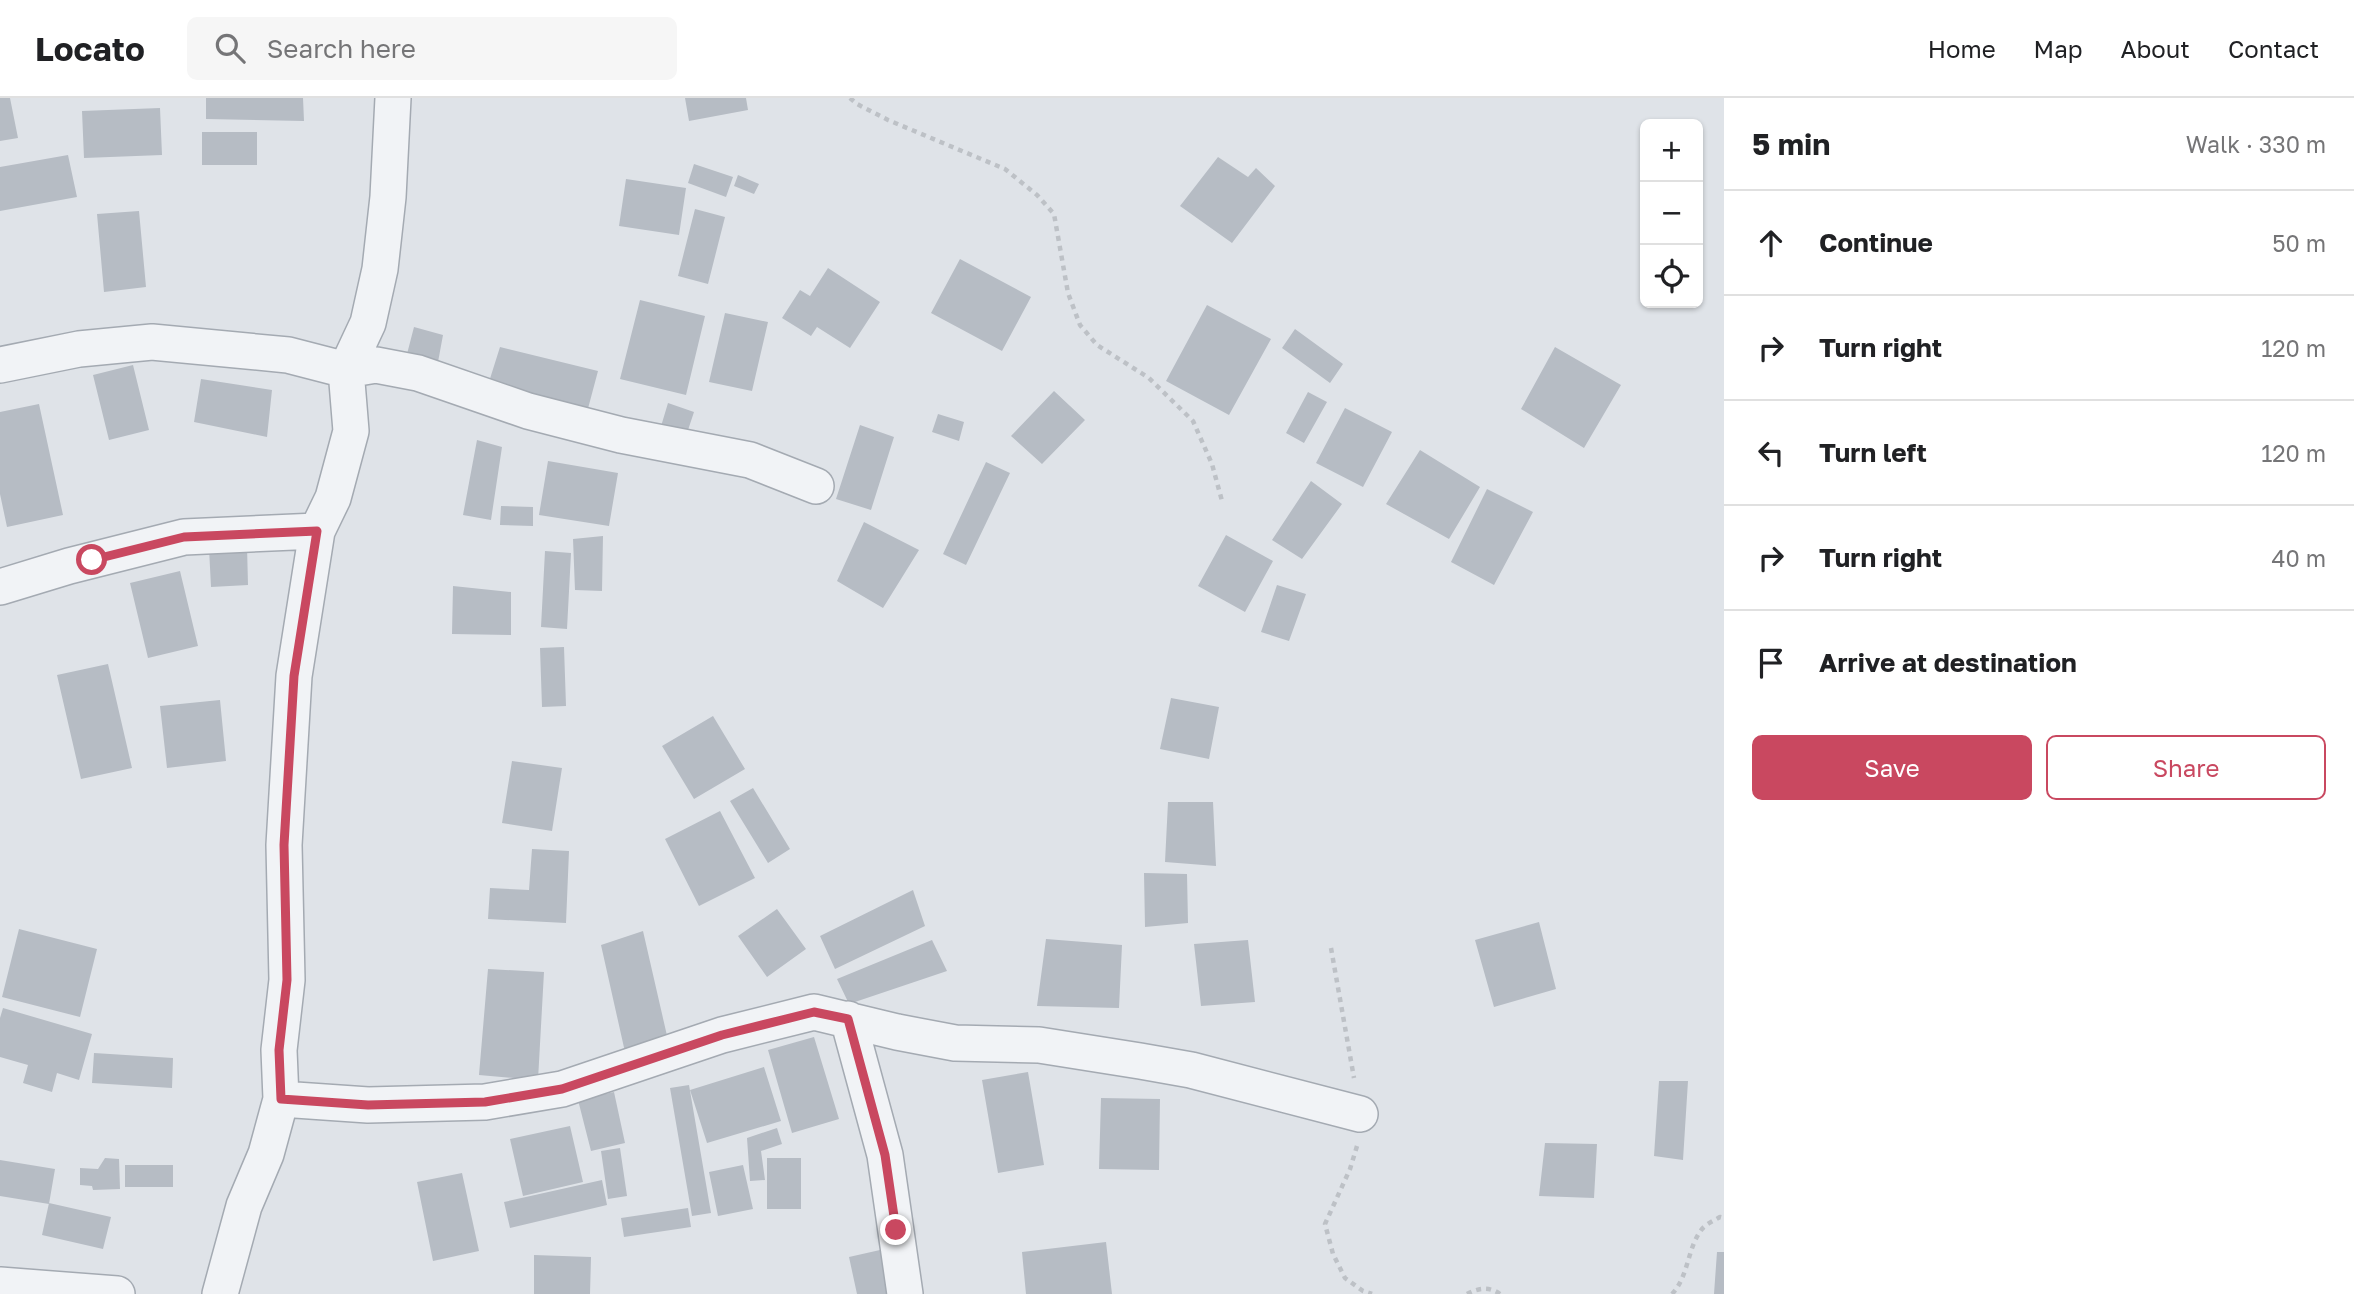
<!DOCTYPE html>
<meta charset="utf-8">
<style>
:root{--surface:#fff;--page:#f6f6f6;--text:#202124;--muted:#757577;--line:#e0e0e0;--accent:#c94860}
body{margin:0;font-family:"Golos Text",sans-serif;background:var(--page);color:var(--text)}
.controls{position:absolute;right:21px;top:21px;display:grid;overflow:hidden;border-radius:10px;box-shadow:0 2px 5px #0004}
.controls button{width:63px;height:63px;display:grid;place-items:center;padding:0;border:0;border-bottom:2px solid var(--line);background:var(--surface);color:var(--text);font:35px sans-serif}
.stop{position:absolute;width:21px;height:21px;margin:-16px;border:5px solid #c94860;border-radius:50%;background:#fff}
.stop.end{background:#c94860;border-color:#fff;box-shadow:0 2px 7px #0008}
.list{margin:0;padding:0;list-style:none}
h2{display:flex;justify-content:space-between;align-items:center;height:91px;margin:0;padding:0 28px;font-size:30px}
h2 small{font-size:23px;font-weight:400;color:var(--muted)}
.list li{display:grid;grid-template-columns:46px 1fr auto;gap:21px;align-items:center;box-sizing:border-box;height:105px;padding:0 28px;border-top:2px solid var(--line)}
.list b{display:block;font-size:26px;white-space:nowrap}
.list em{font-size:23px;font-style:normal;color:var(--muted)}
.actions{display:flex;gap:14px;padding:21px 28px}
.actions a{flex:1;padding:16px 0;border:2px solid var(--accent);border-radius:10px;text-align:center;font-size:24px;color:var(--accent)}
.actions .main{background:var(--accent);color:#fff}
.icon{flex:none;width:38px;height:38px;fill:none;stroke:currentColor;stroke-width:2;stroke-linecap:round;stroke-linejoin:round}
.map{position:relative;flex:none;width:1724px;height:1196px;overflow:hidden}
header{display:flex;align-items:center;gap:42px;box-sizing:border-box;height:98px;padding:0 35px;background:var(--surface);border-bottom:2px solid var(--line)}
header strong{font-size:33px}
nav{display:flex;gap:38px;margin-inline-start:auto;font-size:24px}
.search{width:490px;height:63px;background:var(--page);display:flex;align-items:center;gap:18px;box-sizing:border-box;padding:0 24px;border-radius:10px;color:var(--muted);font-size:26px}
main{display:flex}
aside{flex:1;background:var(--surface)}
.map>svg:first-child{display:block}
.building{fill:#b6bcc4}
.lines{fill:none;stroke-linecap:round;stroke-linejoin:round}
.minor-casing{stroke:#a4aab2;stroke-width:38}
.path{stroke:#bdc1c6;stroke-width:4.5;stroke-dasharray:5 5;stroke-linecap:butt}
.minor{stroke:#f1f3f6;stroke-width:35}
.route{stroke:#c94860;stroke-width:9}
</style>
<header>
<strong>Locato</strong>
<div class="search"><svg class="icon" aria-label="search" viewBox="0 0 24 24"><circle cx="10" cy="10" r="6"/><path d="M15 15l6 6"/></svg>Search here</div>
<nav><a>Home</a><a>Map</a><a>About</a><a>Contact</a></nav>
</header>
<main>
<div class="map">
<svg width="1724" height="1196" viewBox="0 0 1724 1196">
<rect width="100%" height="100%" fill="#dfe3e8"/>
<!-- building -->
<path class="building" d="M0,0H10L18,40L0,43Z
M206,0H303L304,23L206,21Z
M685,0H746L748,12L689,23Z
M160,10L162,57L84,60L82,13Z
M202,34H257V67H202Z
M68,57L77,99L0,113V69Z
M1218,59L1248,79L1256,70L1275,88L1232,145L1180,108Z
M694,66L733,79L726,99L688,85Z
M738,77L759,86L754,96L734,88Z
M626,81L686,90L679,137L619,128Z
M695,111L725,119L708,186L678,178Z
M139,113L146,189L104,194L97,116Z
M960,161L1031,199L1002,253L931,215Z
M828,170L880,204L850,250L817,229L811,238L782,220L800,192L810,198Z
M640,202L705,218L686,297L620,281Z
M1207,207L1271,241L1229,317L1166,283Z
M725,215L768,224L752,293L709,284Z
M414,229L443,237L438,264L407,256Z
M1295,231L1343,266L1330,285L1282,250Z
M500,249L598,273L586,318L488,287Z
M1555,249L1621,287L1584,350L1521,311Z
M133,267L149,332L109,342L93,277Z
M201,281L272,292L267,339L194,324Z
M1054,293L1085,322L1042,366L1011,338Z
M1308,294L1327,304L1304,345L1286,335Z
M668,305L694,314L684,344L659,335Z
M39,306L63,417L7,429L0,396V314Z
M1345,310L1392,334L1363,389L1316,365Z
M938,316L964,324L959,343L932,334Z
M860,327L894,339L871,412L836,401Z
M477,342L502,349L491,422L463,417Z
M1420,352L1480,389L1449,441L1386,406Z
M548,363L618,375L609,428L539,417Z
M986,364L1010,375L966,467L943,456Z
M1311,383L1342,406L1302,461L1272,442Z
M1487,391L1533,414L1494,487L1451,464Z
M501,408L533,409V428L500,427Z
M864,424L919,452L883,510L837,483Z
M1226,437L1273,463L1245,514L1198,488Z
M603,438L602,493L575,492L573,441Z
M247,448L248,487L211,489L209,450Z
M545,453L571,455L567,531L541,529Z
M180,473L198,548L148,560L130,485Z
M1277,487L1306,496L1289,543L1261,534Z
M453,488L511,494V537L452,536Z
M564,549L566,608L542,609L540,550Z
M108,566L132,670L81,681L57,577Z
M1171,600L1219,609L1209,661L1160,651Z
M220,602L226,663L167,670L160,608Z
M713,618L745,671L694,701L662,648Z
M512,663L562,670L552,733L502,725Z
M753,690L790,751L768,765L730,703Z
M1168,704H1213L1216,768L1165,764Z
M720,713L755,780L699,808L665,741Z
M532,751L569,753L566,825L488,821L490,790L529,792Z
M1144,775L1187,776L1188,825L1145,829Z
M913,792L925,828L835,871L820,838Z
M777,811L806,851L767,879L738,838Z
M1539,824L1556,891L1494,909L1475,842Z
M19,831L97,851L80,919L2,899Z
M643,833L668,942L625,954L601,847Z
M1046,841L1122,847L1119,910L1037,908Z
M932,842L947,873L849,906L837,881Z
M1248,842L1255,904L1201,908L1194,846Z
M488,871L544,874L538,982L479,977Z
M3,910L92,936L79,982L57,975L52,994L23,985L28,967L0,959V920Z
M814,939L839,1021L792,1035L768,952Z
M94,955L173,960L172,990L92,985Z
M764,969L781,1023L707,1045L690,992Z
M1028,974L1044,1067L998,1075L982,982Z
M1659,983H1688L1683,1062L1654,1058Z
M689,987L711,1115L692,1118L670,990Z
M614,994L625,1045L591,1053L578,1002Z
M1101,1000L1160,1001L1159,1072L1099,1071Z
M570,1028L583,1084L523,1098L510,1041Z
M777,1030L782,1046L761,1053L765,1082L750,1083L747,1040Z
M1545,1045L1597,1046L1594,1100L1539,1098Z
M620,1050L627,1098L608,1101L601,1053Z
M105,1060L119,1061L120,1091L93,1092L92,1088L80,1087V1070L98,1071Z
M767,1060H801V1111H767Z
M0,1062L55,1071L49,1106L0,1098Z
M125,1067H173V1089H125Z
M743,1067L753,1111L718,1118L709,1074Z
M462,1075L479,1153L433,1163L417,1084Z
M602,1082L607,1107L510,1130L504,1104Z
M49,1105L111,1119L103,1151L42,1137Z
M688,1110L691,1129L624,1139L621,1120Z
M1106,1144L1112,1196H1026L1022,1154Z
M880,1152L889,1196H857L849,1159Z
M1717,1154H1724V1196H1714Z
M534,1157L591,1159L590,1196H534Z"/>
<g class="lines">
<defs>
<path id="minor" d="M0,267L79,251L152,244L288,257L346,272L376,267L418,275L528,313L621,337L750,362L816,388
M0,489L69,468L184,439L317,433
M848,921L885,1057L905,1196
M281,1001L368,1007L485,1004L562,991L722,937L814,914L897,934L955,945L1039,947L1140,963L1191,972L1360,1016
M0,1187L117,1196
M220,1196L244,1108L266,1056L281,1001L279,952L287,882L284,747L294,578L317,433L333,400L351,333L346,272L368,225L380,171L388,99L393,0"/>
</defs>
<!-- minor casing -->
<use href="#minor" class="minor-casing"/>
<!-- path -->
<path class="path" d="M850,0L857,6L888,22L1005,71L1037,97L1054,116L1068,195L1080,227L1097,247L1149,280L1193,323L1212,366L1222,403
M1331,850L1354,980
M1357,1048L1350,1071L1325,1126L1333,1156L1345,1180L1363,1193L1372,1196
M1467,1196C1478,1190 1489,1188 1500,1196
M1672,1196C1689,1178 1687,1150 1702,1131C1706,1126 1715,1122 1720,1119L1724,1120"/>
<!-- minor -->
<use href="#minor" class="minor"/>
</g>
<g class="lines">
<!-- route -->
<path class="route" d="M92,462L184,439L317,433L294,578L284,747L287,882L279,952L281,1001L368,1007L485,1004L562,991L722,937L814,914L848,921L885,1057L896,1132"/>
</g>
</svg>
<div class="controls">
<button>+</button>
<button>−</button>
<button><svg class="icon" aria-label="locate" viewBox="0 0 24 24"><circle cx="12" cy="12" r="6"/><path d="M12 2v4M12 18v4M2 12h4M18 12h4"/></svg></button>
</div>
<div class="stop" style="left:92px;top:462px"></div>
<div class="stop end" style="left:896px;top:1132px"></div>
</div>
<aside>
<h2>5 min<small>Walk · 330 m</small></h2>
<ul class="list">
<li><svg class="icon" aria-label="ahead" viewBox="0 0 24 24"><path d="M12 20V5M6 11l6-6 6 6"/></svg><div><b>Continue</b></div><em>50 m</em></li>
<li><svg class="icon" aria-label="right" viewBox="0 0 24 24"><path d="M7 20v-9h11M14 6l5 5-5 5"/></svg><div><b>Turn right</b></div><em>120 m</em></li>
<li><svg class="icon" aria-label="left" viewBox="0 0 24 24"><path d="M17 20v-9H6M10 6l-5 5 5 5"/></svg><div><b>Turn left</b></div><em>120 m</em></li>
<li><svg class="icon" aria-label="right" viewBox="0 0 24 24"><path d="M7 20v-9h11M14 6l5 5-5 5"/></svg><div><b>Turn right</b></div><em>40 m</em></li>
<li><svg class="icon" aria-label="arrive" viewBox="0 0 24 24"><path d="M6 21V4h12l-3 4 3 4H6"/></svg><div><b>Arrive at destination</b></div></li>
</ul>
<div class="actions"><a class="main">Save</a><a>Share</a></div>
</aside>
</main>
